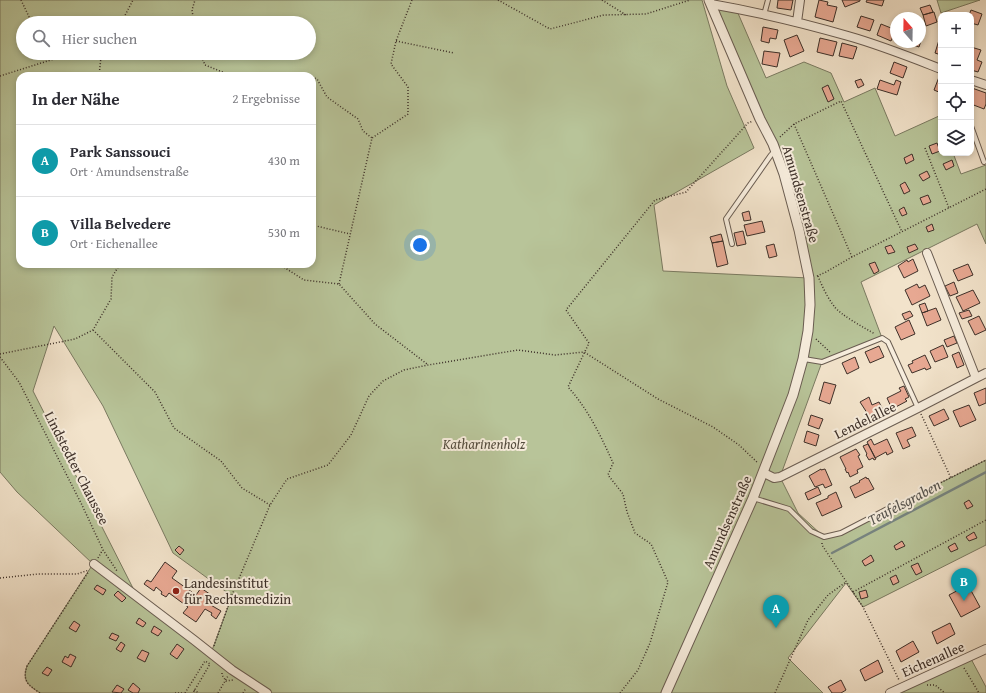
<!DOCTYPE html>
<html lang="de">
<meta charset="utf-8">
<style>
:root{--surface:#fff;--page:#f2f2f3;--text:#2b2b33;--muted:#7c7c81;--line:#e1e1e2;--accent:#b45309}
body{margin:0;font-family:"Gentium Book Plus",serif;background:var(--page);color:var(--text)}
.controls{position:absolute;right:12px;top:12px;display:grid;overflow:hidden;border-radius:8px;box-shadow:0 2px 6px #0003}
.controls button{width:36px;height:36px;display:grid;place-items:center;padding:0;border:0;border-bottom:1px solid var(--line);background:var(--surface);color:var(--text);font:20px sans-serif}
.compass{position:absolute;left:890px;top:12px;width:36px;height:36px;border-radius:50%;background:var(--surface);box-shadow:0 2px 6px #0003;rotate:340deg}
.you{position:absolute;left:420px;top:245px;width:14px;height:14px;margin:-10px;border:3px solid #fff;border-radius:50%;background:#1a73e8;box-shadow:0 0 0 6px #1a73e833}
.badge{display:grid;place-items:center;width:26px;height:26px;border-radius:50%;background:var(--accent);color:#fff;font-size:13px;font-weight:700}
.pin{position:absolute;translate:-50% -33px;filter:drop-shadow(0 1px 2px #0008)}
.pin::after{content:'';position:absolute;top:21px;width:14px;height:12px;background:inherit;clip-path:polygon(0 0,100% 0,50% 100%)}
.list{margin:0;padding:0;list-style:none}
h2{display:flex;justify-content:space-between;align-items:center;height:52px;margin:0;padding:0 16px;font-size:17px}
h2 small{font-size:13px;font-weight:400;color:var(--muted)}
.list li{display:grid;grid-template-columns:26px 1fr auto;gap:12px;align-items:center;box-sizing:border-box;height:72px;padding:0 16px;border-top:1px solid var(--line)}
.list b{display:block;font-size:15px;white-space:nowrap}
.list p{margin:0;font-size:13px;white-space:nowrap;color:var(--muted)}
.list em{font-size:13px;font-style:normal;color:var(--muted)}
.icon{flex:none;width:22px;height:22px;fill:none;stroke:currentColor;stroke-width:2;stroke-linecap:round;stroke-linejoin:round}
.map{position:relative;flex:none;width:986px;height:693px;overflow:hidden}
.search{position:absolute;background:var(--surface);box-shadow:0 2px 6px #0003;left:16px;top:16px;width:300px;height:44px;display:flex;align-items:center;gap:10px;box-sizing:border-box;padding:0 14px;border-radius:22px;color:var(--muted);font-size:15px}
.panel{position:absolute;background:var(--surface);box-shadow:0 2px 6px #0003;left:16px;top:72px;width:300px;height:196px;border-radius:12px}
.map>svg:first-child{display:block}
.green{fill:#b8c499;stroke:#7a7a61;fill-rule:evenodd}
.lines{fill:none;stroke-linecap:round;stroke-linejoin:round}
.stream{stroke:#778582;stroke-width:2.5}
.building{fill:#e7a892;stroke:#3d3029}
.service-casing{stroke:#6a5d52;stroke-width:6}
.minor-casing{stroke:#6a5d52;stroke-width:10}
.tertiary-casing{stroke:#6a5d52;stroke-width:11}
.path{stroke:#3d3029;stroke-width:1.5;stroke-dasharray:1 2;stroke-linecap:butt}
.service{stroke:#f7eddd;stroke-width:4}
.minor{stroke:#f7eddd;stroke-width:8}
.tertiary{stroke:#f7eddd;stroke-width:9}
.poi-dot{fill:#8f2418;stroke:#f7eddd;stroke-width:1.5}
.labels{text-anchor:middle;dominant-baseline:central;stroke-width:4;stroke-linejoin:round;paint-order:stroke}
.street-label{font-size:14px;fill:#3d3029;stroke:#f7eddd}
.park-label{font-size:14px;font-style:italic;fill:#564e3f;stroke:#f7eddd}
.poi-label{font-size:14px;fill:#3d3029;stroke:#f7eddd;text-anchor:start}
.water-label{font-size:15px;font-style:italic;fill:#55534e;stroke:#f7eddd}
</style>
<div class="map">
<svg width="986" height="693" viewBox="0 0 986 693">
<rect width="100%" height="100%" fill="#f2e3cb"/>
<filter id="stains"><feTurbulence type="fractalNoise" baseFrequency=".005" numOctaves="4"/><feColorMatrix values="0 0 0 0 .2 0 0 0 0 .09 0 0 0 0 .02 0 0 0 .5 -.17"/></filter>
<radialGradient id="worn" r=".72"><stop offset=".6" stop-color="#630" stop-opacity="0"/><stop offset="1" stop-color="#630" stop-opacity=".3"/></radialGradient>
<!-- green -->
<path class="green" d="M0,0H702L727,86L754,148L654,205L663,271L809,278L784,174L711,4H734L766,78L804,62L831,73L844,102L875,88L895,136L939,116L941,121V153H953L961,174L986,165V244L977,224L861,282L882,338L822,362L780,477L798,513L824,537L841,533L986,460V545L863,607L846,583L788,658L823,693H40C28,685 22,681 27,666L93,564L17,492L0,472ZM23,23H309V53H23ZM20,76H312V264H20ZM54,326L103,406L173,553L232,596L211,653L137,596L33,391Z
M937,0H980L941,13Z
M970,657L986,687V693H890Z"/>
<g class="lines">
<!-- stream -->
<path class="stream" d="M832,553L986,472"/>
</g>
<!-- building -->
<path class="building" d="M778,0H793L791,10L777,8Z
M819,0L828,2L827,5L837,7L833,22L815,17Z
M842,0H860V1L845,7Z
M867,0H884L882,6L866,2Z
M930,5L933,12L923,15L920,8Z
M971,10L982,14L978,25L971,23V15H969Z
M934,12L937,22L926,26L923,15Z
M861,16L874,20L870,31L857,27Z
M881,24L896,30L891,41L877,35Z
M763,27L778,30L776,39L770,38L769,43L761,41Z
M920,34L923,35L919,47L908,43L920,42Z
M797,35L804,51L790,57L784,40Z
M820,38L837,42L833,56L817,52Z
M939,40H941V55L935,53Z
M842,43L857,47L853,59L839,56Z
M971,47L981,50L977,60L982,62L978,72L971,70Z
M764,51L780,53L777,67L762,64Z
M894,62L907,67L903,78L890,73Z
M939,77H941V93L934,90Z
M861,79L864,85L858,88L855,81Z
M880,80L894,85L896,80L901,82L897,95L877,89Z
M828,85L834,99L828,102L822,88Z
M972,88L986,93V104L984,109L971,104Z
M937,143L940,151L932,154L929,146Z
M912,154L914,160L906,164L904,158Z
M952,160L954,166L946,170L943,164Z
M927,171L930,177L923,181L919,175Z
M905,182L910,191L904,194L900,185Z
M928,195L931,202L923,205L920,198Z
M904,207L907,214L902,216L899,210Z
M749,211L751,220L744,221L742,213Z
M762,221L765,232L747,236L744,225Z
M932,224L934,230L928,232L926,227Z
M743,231L746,244L737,246L734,233Z
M721,234L723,241L712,243L710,237Z
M723,241L728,264L717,267L712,243Z
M774,244L777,256L769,258L766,246Z
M915,244L918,249L909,253L907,247Z
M891,245L895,252L888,254L885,247Z
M913,259L918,271L904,278L898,266L907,260L908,262Z
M875,262L879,271L874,274L869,264Z
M968,264L973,275L958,281L953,270Z
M954,282L958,293L950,296L945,286Z
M917,284L919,288L925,285L930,296L912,305L905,290Z
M973,290L980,303L963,311L956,297Z
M925,303L928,311L922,313L919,305Z
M936,308L941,320L927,326L922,313Z
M969,310L972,316L962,319L959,313Z
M910,311L913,316L905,320L902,314Z
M979,316L986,330L975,335L968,321Z
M909,320L915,334L901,340L895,327Z
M954,336L957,343L947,347L944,340Z
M943,345L948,357L935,362L930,351Z
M879,346L884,357L870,363L865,352Z
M959,352L964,365L957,368L952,355Z
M925,355L931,368L926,370L925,368L912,373L908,365L913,363L912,361Z
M855,357L859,368L847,374L842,363Z
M824,382L836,385L830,404L819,400Z
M904,386L909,397L905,399L907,401L892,409L887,398L901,391L899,388Z
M986,388V403L979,406L974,393Z
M869,397L872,405L879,402L884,412L871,419L860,402Z
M969,405L976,420L960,427L953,411Z
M944,409L949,419L934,426L929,416Z
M811,415L823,419L819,429L808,425Z
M912,427L916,436L907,440L910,446L903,449L896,433Z
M807,431L819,435L816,446L804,442Z
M871,439L874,445L887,439L893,452L887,455L886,452L875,458L867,442Z
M868,444L876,459L874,460L873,458L869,460L866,455L867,454L863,446Z
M856,449L860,455L858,456L863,467L857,470L858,473L850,477L848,472L847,473L845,469H846L840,457Z
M821,469V470L825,469L832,485L825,488L823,484L815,487L809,476Z
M866,477L867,479L868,478L874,489L855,498L850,487L860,482L859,481Z
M818,487L821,494L808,500L805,493Z
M836,492L842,507L822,516L816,503L828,498V496Z
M969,500L973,506L967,509L964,503Z
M974,532L977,538L969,541L966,537Z
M902,541L905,546L896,550L894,546Z
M955,543L958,549L951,552L948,547Z
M179,546L184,550L180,555L175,550Z
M871,555L874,561L865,566L862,561Z
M165,562L177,571L172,578L196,595L201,588L214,597L209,604L221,611L216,619L211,615L212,613L205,609L196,622L183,613L188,607L169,593L166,597L161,594L162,592L156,587L154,591L144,584L147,580L151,582Z
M918,563L922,572L916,575L911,566Z
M896,575L899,582L893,585L890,578Z
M97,585L106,590L103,595L94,589Z
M968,585L980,607L961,617L949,595Z
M866,590L868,597L861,599L859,592Z
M118,591L126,598L122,602L114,595Z
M139,618L146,623L143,627L136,623Z
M74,621L80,625L76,632L69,628Z
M950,623L955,634L937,644L932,632Z
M154,626L162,631L158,636L151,632Z
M112,633L119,636L116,641L109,638Z
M913,641L919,652L901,662L896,651Z
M121,642L125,645L121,652L116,649Z
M177,644L184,649L177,659L170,654Z
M142,650L149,653L145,662L137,658Z
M70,654L76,657L71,667L62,662L65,656L68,658Z
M878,660L883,672L865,681L860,670Z
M47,667L52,670L48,676L42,673Z
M841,680L846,690L841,693H832L828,687Z
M133,683L140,689L138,693H133L128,690Z
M117,685L124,689L121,693L112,692Z"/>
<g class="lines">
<defs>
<path id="service" d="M764,15L768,0
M971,126L984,162
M732,244L726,219L771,155L775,151
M804,359L822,362L882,338L888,342L918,408
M753,498L789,509L811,531L824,537L841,533L893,506"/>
<path id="minor" d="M711,4C757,12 803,23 848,36C880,45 910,57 941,69
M797,22L800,0
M971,80L986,85
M976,378L986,373
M764,473L774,478L780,477L918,408L976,378L927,253
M94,564L194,640L232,670L267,693
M890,693L986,649"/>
<path id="tertiary" d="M666,693L753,498L793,395L803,359L808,331L810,305L809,278L799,230L784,174L773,144L760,119L709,0"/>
</defs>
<!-- service casing -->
<use href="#service" class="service-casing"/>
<!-- minor casing -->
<use href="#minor" class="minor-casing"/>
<!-- tertiary casing -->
<use href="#tertiary" class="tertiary-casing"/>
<!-- path -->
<path class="path" d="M21,0L32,23
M498,0L550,29L604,15L646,14L690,0
M602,0L626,15
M119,23L122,20
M121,23L133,0
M194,23L192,10L195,0
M396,41L454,53
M46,53L49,60
M232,53L231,57L201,55L205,65L225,73H256L264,76
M0,76L73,53
M99,76L101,57L104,53
M312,77L317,79L327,97L358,119L363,131L372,138
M794,124L852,257
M780,137L794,124L841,101L902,232
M925,148L949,208
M312,225L350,234
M279,264L304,280L339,284L375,324L427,364
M817,276L826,272L852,257L986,189
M818,276C822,286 827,297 834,306C840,315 865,328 875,334
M339,284L372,138L408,114V87L391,64L396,41L412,0
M93,330L155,392L174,428L221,461L242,488L270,505
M816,339L831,353
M0,354L75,339L93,330L111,299L112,277L120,264
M0,357L19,382L82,505L103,550L117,571
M921,414L951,478
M898,504L986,460
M822,543V545L863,607L899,680
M98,558L102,551
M0,578L38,574H77L89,570
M853,592L986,520
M214,646L232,595L270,505L287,479L328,465L351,435L369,396L383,381L404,370L428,365L518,350L555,355L584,352L658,399L713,427L739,445L758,463
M964,668L979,693
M222,673V675L226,681L233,680
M927,685H935L945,693
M194,690L199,693
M40,693C28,685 22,681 27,666L89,571
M175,693H182
M185,693L205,661L210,664L193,693
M218,693L228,676
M243,693L246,688
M620,693L638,670L650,643L668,582L651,544L635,533L627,512L623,494L608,475L613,463C601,436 588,409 568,387L589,343L566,310L655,200L686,192L748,123L753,121
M775,693L808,620L828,595L846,582"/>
<!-- service -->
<use href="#service" class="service"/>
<!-- minor -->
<use href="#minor" class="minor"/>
<!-- tertiary -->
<use href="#tertiary" class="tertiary"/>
</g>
<!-- markers -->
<circle class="poi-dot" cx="176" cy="591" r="4"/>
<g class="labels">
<!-- street labels -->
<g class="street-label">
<text transform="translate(801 194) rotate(74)">Amundsenstraße</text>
<text transform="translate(865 420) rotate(-26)">Lendelallee</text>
<text transform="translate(77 468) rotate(63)">Lindstedter Chaussee</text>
<text transform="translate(727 522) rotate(-66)">Amundsenstraße</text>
<text transform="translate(933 659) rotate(-24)">Eichenallee</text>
</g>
<!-- park labels -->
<g class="park-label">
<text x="484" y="444">Katharinenholz</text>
</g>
<!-- poi labels -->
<g class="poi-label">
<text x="184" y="583">Landesinstitut<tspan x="184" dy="16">für Rechtsmedizin</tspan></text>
</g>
<!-- water labels -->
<g class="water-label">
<text transform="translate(904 502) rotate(-28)">Teufelsgraben</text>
</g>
</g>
<rect width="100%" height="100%" filter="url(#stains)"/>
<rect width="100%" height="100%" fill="url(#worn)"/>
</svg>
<div class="controls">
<button>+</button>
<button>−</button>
<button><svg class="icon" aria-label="locate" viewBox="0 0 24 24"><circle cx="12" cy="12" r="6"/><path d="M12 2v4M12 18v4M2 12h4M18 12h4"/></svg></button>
<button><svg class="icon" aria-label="layers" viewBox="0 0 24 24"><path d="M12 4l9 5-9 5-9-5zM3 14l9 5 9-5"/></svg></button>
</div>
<svg class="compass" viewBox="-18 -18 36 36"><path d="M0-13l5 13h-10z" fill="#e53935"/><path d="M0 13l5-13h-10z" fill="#7c7c81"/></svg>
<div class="you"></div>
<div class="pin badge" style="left:776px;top:628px;background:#0f9aa8">A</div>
<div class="pin badge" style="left:964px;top:601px;background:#0f9aa8">B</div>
<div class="search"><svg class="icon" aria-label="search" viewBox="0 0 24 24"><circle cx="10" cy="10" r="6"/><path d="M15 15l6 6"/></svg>Hier suchen</div>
<section class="panel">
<h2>In der Nähe<small>2 Ergebnisse</small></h2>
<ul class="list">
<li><span class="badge" style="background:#0f9aa8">A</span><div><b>Park Sanssouci</b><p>Ort · Amundsenstraße</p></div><em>430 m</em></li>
<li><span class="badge" style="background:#0f9aa8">B</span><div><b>Villa Belvedere</b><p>Ort · Eichenallee</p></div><em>530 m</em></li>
</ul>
</section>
</div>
